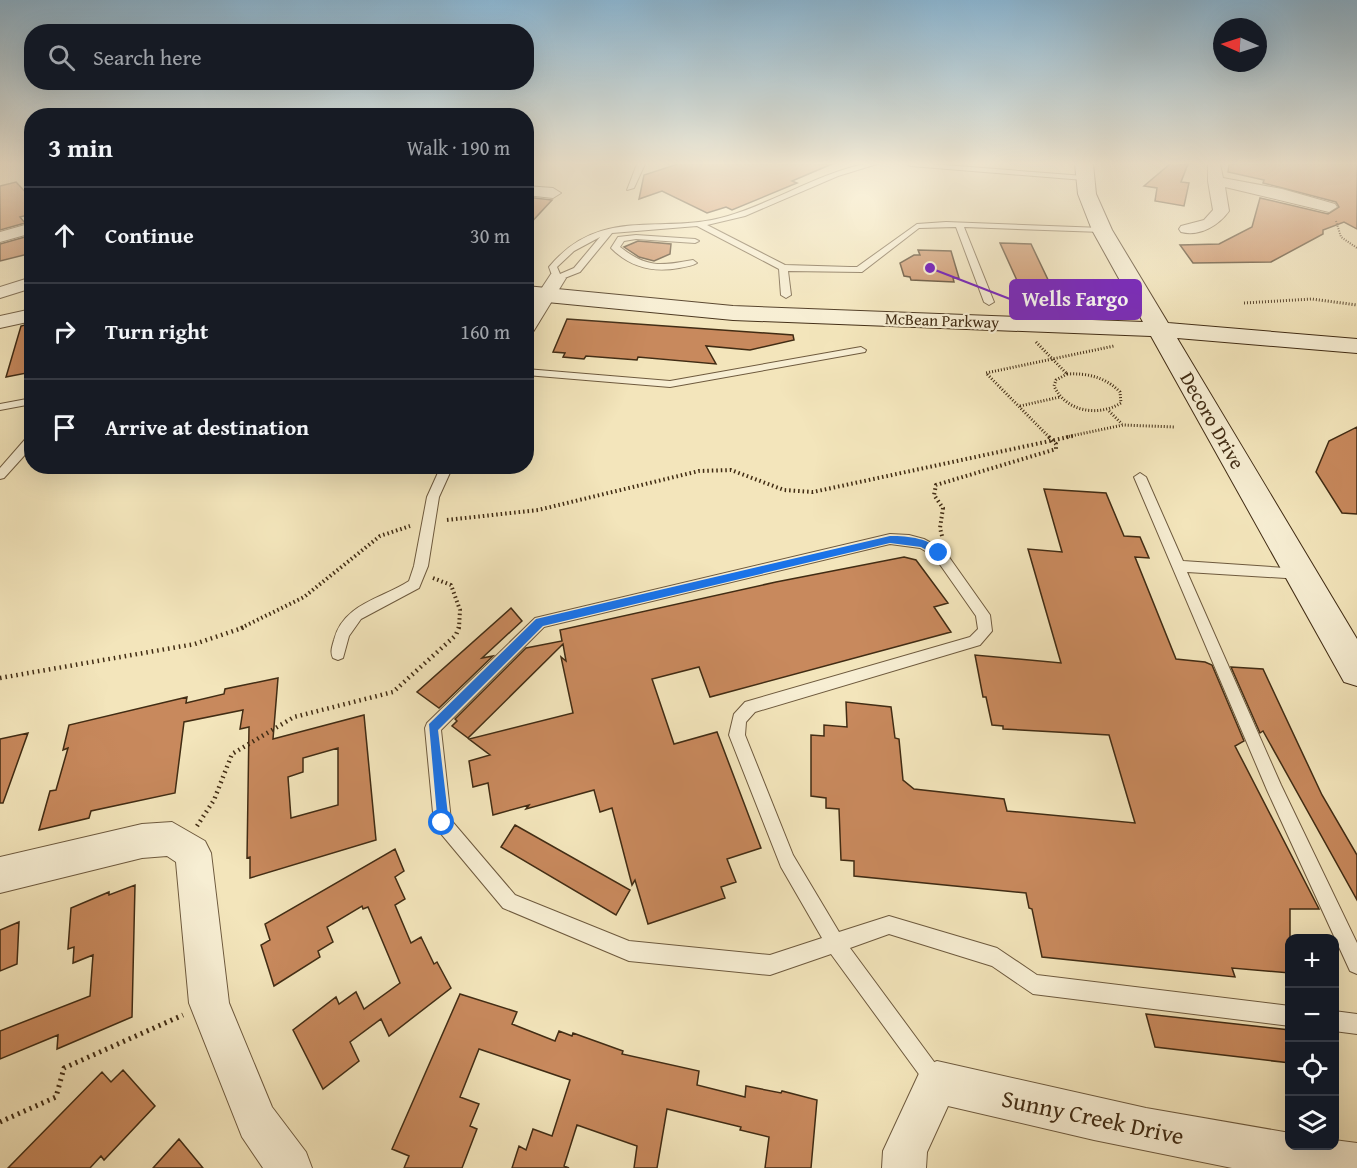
<!DOCTYPE html>
<meta charset="utf-8">
<style>
:root{--surface:#171b24;--page:#20242c;--text:#f1f3f6;--muted:#9ea1a6;--line:#363941}
body{margin:0;font-family:"Gentium Book Plus",serif;background:var(--page);color:var(--text)}
.controls{position:absolute;right:18px;bottom:18px;display:grid;overflow:hidden;border-radius:12px;box-shadow:0 6px 24px #0002}
.controls button{width:54px;height:54px;display:grid;place-items:center;padding:0;border:0;border-bottom:2px solid var(--line);background:var(--surface);color:var(--text);font:30px sans-serif}
.compass{position:absolute;left:1213px;top:18px;width:54px;height:54px;border-radius:50%;background:var(--surface);box-shadow:0 6px 24px #0002;rotate:273deg}
.stop{position:absolute;width:18px;height:18px;margin:-14px;border:4px solid #1a73e8;border-radius:50%;background:#fff}
.stop.end{background:#1a73e8;border-color:#fff;box-shadow:0 2px 6px #0008}
.list{margin:0;padding:0;list-style:none}
h2{display:flex;justify-content:space-between;align-items:center;height:78px;margin:0;padding:0 24px;font-size:26px}
h2 small{font-size:20px;font-weight:400;color:var(--muted)}
.list li{display:grid;grid-template-columns:39px 1fr auto;gap:18px;align-items:center;box-sizing:border-box;height:96px;padding:0 24px;border-top:2px solid var(--line)}
.list b{display:block;font-size:22px;white-space:nowrap}
.list em{font-size:20px;font-style:normal;color:var(--muted)}
.icon{flex:none;width:33px;height:33px;fill:none;stroke:currentColor;stroke-width:2;stroke-linecap:round;stroke-linejoin:round}
.map{position:relative;flex:none;width:1357px;height:1168px;overflow:hidden}
.search{position:absolute;background:var(--surface);box-shadow:0 6px 24px #0002;left:24px;top:24px;width:510px;height:66px;display:flex;align-items:center;gap:15px;box-sizing:border-box;padding:0 21px;border-radius:24px;color:var(--muted);font-size:22px}
.panel{position:absolute;background:var(--surface);box-shadow:0 6px 24px #0002;left:24px;top:108px;width:510px;height:366px;border-radius:24px}
.map>svg:first-child{display:block}
.building{fill:#c8895d;stroke:#412c14;stroke-width:1.5;fill-rule:evenodd}
.lines{fill:none;stroke-linecap:round;stroke-linejoin:round}
.lane-casing{stroke:#6e5a3e;stroke-width:2}
.street-casing{stroke:#6e5a3e;stroke-width:2}
.secondary-casing{stroke:#412c14;stroke-width:2}
.path-far4{stroke:#412c14;stroke-width:2;stroke-dasharray:1 1.5;stroke-linecap:butt}
.path-far3{stroke:#412c14;stroke-width:3;stroke-dasharray:1 2;stroke-linecap:butt}
.path-far2{stroke:#412c14;stroke-width:4;stroke-dasharray:1.5 3;stroke-linecap:butt}
.path-far1{stroke:#412c14;stroke-width:4.5;stroke-dasharray:1.5 4;stroke-linecap:butt}
.path{stroke:#412c14;stroke-width:5;stroke-dasharray:2 4.5;stroke-linecap:butt}
.lane{fill:#f7eed3;fill-rule:evenodd}
.street{fill:#f7eed3;fill-rule:evenodd}
.secondary{fill:#f7eed3;fill-rule:evenodd}
.route{fill:#1a73e8}
.labels{text-anchor:middle;dominant-baseline:central;stroke-width:4.5;stroke-linejoin:round;paint-order:stroke}
.far-street-label{font-size:16px;fill:#412c14;stroke:#f7eed3}
.street-label{font-size:20px;fill:#412c14;stroke:#f7eed3}
.near-street-label{font-size:24px;fill:#412c14;stroke:#f7eed3}
.leader{fill:none;stroke:#7b2cbf;stroke-width:2}
.callout-dot{fill:#7b2cbf;stroke:#f7eed3;stroke-width:2}
.callout{fill:#7b2cbf;stroke:#7b2cbf;stroke-width:2}
.callout-label{font-size:21px;text-anchor:middle;font-weight:bold;fill:#fff}
</style>
<div class="map">
<svg width="1357" height="1168" viewBox="0 0 1357 1168">
<rect width="100%" height="100%" fill="#f3e5bb"/>
<filter id="stains"><feTurbulence type="fractalNoise" baseFrequency=".00333" numOctaves="4"/><feColorMatrix values="0 0 0 0 .2 0 0 0 0 .09 0 0 0 0 .02 0 0 0 .5 -.17"/></filter>
<radialGradient id="worn" r=".72"><stop offset=".6" stop-color="#630" stop-opacity="0"/><stop offset="1" stop-color="#630" stop-opacity=".3"/></radialGradient>
<!-- building -->
<path class="building" d="M678,164H832L792,181L797,183L732,210L726,207L707,213L662,191L639,199L644,175Z
M1170,164H1188L1181,182L1189,183L1184,206L1155,201L1157,188L1144,186Z
M1229,164H1357V229L1344,222L1323,230V234L1271,262L1193,263L1180,245L1219,244L1252,227L1260,198L1328,214L1339,207L1336,202L1263,183L1264,180L1228,172Z
M16,182L32,199V214L20,217L25,223L0,230V186Z
M526,197L552,200L526,228Z
M32,235V253L0,261V244Z
M638,241L671,244L670,254L654,261L639,257L624,247Z
M1000,243L1031,244L1051,286L1019,285Z
M918,250L951,251L959,278H953L954,282L911,280L910,277L904,276L900,263L914,255H920Z
M567,319L793,335L794,340L750,350L706,346L716,364L638,357L637,360L586,356L584,359L563,357L565,353L553,352Z
M32,323V372L6,377L21,326Z
M1357,427V514L1342,513L1316,472L1329,441Z
M1044,489L1106,493L1124,536L1140,537L1149,558L1135,557L1176,659L1205,662L1212,665L1244,741L1235,746L1319,909H1290V973L1232,968L1235,977L1042,957L1032,909L1029,908L1026,893L854,876V861L841,860L839,809L826,808V798L811,796V735L824,736V725L847,727L846,702L891,707L895,738L899,739L903,780L914,789L1004,799L1007,811L1135,823L1109,735L1003,729V726L992,725L986,697H983L975,655L1061,663L1028,549L1062,552Z
M904,557L916,560L948,603L934,607L951,632L710,697L699,667L652,679L674,744L717,732L761,848L727,859L736,882L721,887L725,898L648,924L635,880L632,885L612,808L600,812L594,790L526,809L529,805L493,815L488,783L473,787L469,761L490,755L469,739L573,713L561,657L566,661L563,644L468,738L452,726L457,721L455,719L526,648L562,641L560,630L776,582Z
M511,608L522,621L482,658L493,656L439,708L417,692Z
M1231,667L1263,669L1322,795L1357,855V900L1263,731L1260,733Z
M278,678L273,739L364,715L376,840L250,878V857L247,858L249,727L240,729L243,710L184,722L175,793L91,811L89,818L39,830L50,791L56,790L68,748L63,750L69,725L187,697L186,703L224,694L225,689ZM338,748V805L291,818L288,777L303,772V758Z
M28,733L3,803H0V739Z
M515,825L630,890L616,915L501,847Z
M395,849L404,871L395,877L405,899L395,905L411,943L421,937L434,964L437,962L451,988L389,1036L381,1019L350,1042L359,1061L323,1089L293,1030L336,997L339,1004L356,992L364,1009L400,983L368,907L363,909L362,906L327,927L333,942L318,951L320,957L274,986L261,945L270,940L265,924Z
M135,885L132,1017L57,1049L58,1035L0,1059V1031L90,996L93,955L73,963L74,947L68,949L71,908L109,892V895Z
M19,922L17,964L0,971V930Z
M460,994L517,1012L512,1024L555,1041L559,1031L572,1036L573,1033L623,1051L622,1054L699,1071L697,1085L745,1097L746,1086L781,1093L782,1091L817,1100L811,1168H765L769,1137L740,1130L741,1127L667,1109L657,1168H634L637,1146L577,1125L564,1166L569,1168H512L519,1146L526,1150L533,1129L552,1136L570,1080L479,1049L460,1097L479,1104L470,1126L477,1129L462,1168H404L409,1156L392,1149Z
M1146,1014L1290,1030V1063L1155,1047Z
M123,1070L155,1106L104,1160L101,1156L90,1168H8L102,1072L111,1082Z
M179,1139L203,1168H153Z"/>
<g class="lines">
<defs>
<path id="lane" d="M637,164H645L634,188L627,190Z
M865,164H877L838,176L745,216L707,225L785,265L850,267H857L917,224L946,222L1102,228L1106,230L1102,232L964,227L994,302L989,305L984,302L956,227L919,228L862,272L788,271L791,295L786,298L781,295L779,269L697,226L612,233L580,272L557,281L553,278L549,267C601,204 662,236 728,216C775,202 817,174 865,164ZM600,237L574,268L560,274L557,267L574,251Z
M907,164H932L1084,176L1088,178L1084,180L911,166Z
M636,235L695,239L699,241L695,243L636,239L624,241L620,247C647,268 660,266 693,260L697,263C692,266 685,267 679,268C652,273 630,267 611,248L618,237Z
M861,347L866,350L865,352L670,387L526,375V369L670,381Z
M32,398V404L0,410V404Z
M28,436H32V447L4,478L0,479V468Z
M441,466H453L439,497L428,566L419,588L361,619L349,636L343,658L338,660L333,658C330,652 332,647 334,640C343,604 381,599 409,581L414,566L427,497Z
M1140,473L1146,477L1183,561L1301,569L1308,574L1301,579L1187,572L1281,785L1357,943V974L1350,971L1267,790L1134,477Z
M890,534L909,535L924,539L944,550L990,615L992,631L980,645L755,712L746,722L745,735L793,855L839,932L889,916L997,948L1037,975L1290,1006V1026L1033,994L992,966L889,934L850,948L943,1074L947,1081L943,1088L936,1092L929,1088L831,954L770,975L629,961L503,908L437,829L434,823L425,728L427,723L535,618ZM890,544L920,548L934,556L976,616L978,629L970,637L745,702L734,714L729,735L781,867L822,938L770,955L629,941L515,895L451,820L441,730L544,627Z
M1334,1011L1357,1014V1034L1334,1031Z"/>
<path id="street" d="M1208,164H1220L1223,178L1282,189L1335,204L1337,207L1329,212L1225,187L1229,211C1219,225 1200,237 1181,232L1179,229L1181,226L1204,220L1213,210L1208,181Z
M526,186L553,188L561,193L553,198L526,195Z
M32,223V233L0,242V232Z
M557,273L566,278L533,332L526,334V312L551,274Z
M32,277V288L0,298V287Z
M32,309V321L0,328V316Z
M172,822L205,841L211,853L229,1003L272,1107L306,1152L312,1168H263L242,1137L189,1003L176,862L167,856L142,858L0,893V857L142,824Z
M937,1061L1146,1108L1290,1133V1146H1334V1140L1357,1143V1168H1232L1094,1140L948,1106L927,1152L926,1168H882L883,1151L922,1067Z"/>
<path id="secondary" d="M1075,164H1093L1096,194L1112,230L1168,323L1357,339V353L1177,338L1357,639V686L1344,682L1151,336L733,320L526,300V286L733,306L1143,322L1092,230L1078,194Z"/>
</defs>
<!-- lane casing -->
<use href="#lane" class="lane-casing"/>
<!-- street casing -->
<use href="#street" class="street-casing"/>
<!-- secondary casing -->
<use href="#secondary" class="secondary-casing"/>
<!-- path-far4 -->
<path class="path-far4" d="M1336,221L1341,237L1357,248"/>
<!-- path-far3 -->
<path class="path-far3" d="M1244,303L1312,299L1357,305
M1036,342L1067,374
M1067,374C1088,373 1105,377 1120,392L1121,403C1098,417 1066,412 1054,386L1056,380Z
M1020,406L1060,397
M1109,411L1122,424
M1049,437L986,373L1114,346
M1066,437L1123,425L1175,427"/>
<!-- path-far2 -->
<path class="path-far2" d="M447,520L538,510L699,471L731,470L784,490L813,492L1073,436
M942,536L940,528L943,508L934,495L936,485L1056,449V444L1048,436
M433,578L451,585L460,610L459,628
M241,628L304,597L380,536L410,526"/>
<!-- path-far1 -->
<path class="path-far1" d="M0,678L195,644L245,627
M197,826L214,800L232,754L294,717L393,692L456,635L459,627"/>
<!-- path -->
<path class="path" d="M0,1122L56,1097L64,1068L183,1015"/>
<!-- lane -->
<use href="#lane" class="lane"/>
<!-- street -->
<use href="#street" class="street"/>
<!-- secondary -->
<use href="#secondary" class="secondary"/>
</g>
<!-- sky -->
<linearGradient id="sky" x2="0" y2="1"><stop stop-color="#8bb8d6"/><stop offset="0.5" stop-color="#faf3e0"/><stop offset="1" stop-color="#faf3e0" stop-opacity="0"/></linearGradient>
<rect width="1357" height="327" fill="url(#sky)"/>
<!-- route -->
<path class="route" d="M890,536C909,536 930,538 944,553L939,557L921,547L890,543L543,626L438,730L449,823L447,827H438L429,724L536,619Z"/>
<g class="labels">
<!-- far-street labels -->
<g class="far-street-label">
<text transform="translate(942 320) rotate(2)">McBean Parkway</text>
</g>
<!-- street labels -->
<g class="street-label">
<text transform="translate(1213 420) rotate(60)">Decoro Drive</text>
</g>
<!-- near-street labels -->
<g class="near-street-label">
<text transform="translate(1093 1117) rotate(12)">Sunny Creek Drive</text>
</g>
</g>
<!-- callouts -->
<path class="leader" d="M930 268L1010 299"/>
<circle class="callout-dot" cx="930" cy="268" r="6"/>
<rect class="callout" x="1010" y="280" width="131" height="39" rx="6"/>
<g class="callout-label">
<text x="1075" y="306">Wells Fargo</text>
</g>
<rect width="100%" height="100%" filter="url(#stains)"/>
<rect width="100%" height="100%" fill="url(#worn)"/>
</svg>
<div class="controls">
<button>+</button>
<button>−</button>
<button><svg class="icon" aria-label="locate" viewBox="0 0 24 24"><circle cx="12" cy="12" r="6"/><path d="M12 2v4M12 18v4M2 12h4M18 12h4"/></svg></button>
<button><svg class="icon" aria-label="layers" viewBox="0 0 24 24"><path d="M12 4l9 5-9 5-9-5zM3 14l9 5 9-5"/></svg></button>
</div>
<svg class="compass" viewBox="-18 -18 36 36"><path d="M0-13l5 13h-10z" fill="#e53935"/><path d="M0 13l5-13h-10z" fill="#9ea1a6"/></svg>
<div class="stop" style="left:442px;top:823px"></div>
<div class="stop end" style="left:939px;top:553px"></div>
<div class="search"><svg class="icon" aria-label="search" viewBox="0 0 24 24"><circle cx="10" cy="10" r="6"/><path d="M15 15l6 6"/></svg>Search here</div>
<section class="panel">
<h2>3 min<small>Walk · 190 m</small></h2>
<ul class="list">
<li><svg class="icon" aria-label="ahead" viewBox="0 0 24 24"><path d="M12 20V5M6 11l6-6 6 6"/></svg><div><b>Continue</b></div><em>30 m</em></li>
<li><svg class="icon" aria-label="right" viewBox="0 0 24 24"><path d="M7 20v-9h11M14 6l5 5-5 5"/></svg><div><b>Turn right</b></div><em>160 m</em></li>
<li><svg class="icon" aria-label="arrive" viewBox="0 0 24 24"><path d="M6 21V4h12l-3 4 3 4H6"/></svg><div><b>Arrive at destination</b></div></li>
</ul>
</section>
</div>
